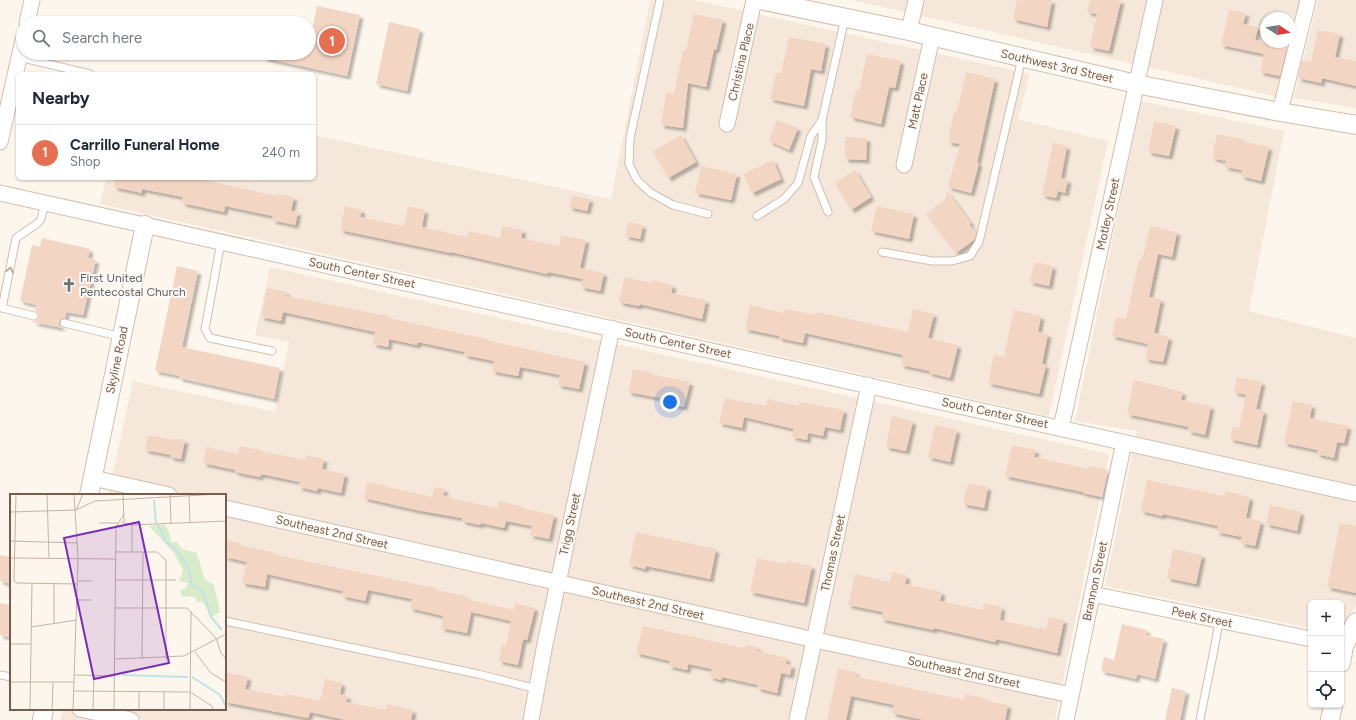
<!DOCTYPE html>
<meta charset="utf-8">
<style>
:root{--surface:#fff;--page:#f6f6f7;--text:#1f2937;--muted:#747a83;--line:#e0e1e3;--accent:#e76f51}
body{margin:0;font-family:Figtree,sans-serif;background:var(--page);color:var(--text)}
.controls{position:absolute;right:12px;bottom:12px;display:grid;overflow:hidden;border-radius:6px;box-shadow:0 1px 3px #0004}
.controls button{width:36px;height:36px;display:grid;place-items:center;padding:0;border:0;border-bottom:1px solid var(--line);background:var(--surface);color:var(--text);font:20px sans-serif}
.compass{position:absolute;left:1260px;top:12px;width:36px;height:36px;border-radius:50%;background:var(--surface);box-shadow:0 1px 3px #0004;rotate:102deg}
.you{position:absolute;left:670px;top:402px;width:14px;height:14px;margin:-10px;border:3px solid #fff;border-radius:50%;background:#1a73e8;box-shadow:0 0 0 6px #1a73e833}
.badge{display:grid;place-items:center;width:26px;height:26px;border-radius:50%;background:var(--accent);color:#fff;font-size:13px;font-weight:700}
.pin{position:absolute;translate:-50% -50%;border:2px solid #fff;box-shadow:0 1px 4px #0006}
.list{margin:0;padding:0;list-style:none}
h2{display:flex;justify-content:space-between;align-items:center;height:52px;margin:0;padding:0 16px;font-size:17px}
h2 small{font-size:13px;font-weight:400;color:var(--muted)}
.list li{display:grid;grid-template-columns:26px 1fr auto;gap:12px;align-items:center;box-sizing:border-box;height:56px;padding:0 16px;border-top:1px solid var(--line)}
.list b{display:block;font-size:15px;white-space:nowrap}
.list p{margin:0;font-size:13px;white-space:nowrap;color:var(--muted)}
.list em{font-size:13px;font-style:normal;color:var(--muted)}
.icon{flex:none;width:22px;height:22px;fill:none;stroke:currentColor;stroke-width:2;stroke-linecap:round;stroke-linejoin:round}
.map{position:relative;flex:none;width:1356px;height:720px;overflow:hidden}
.search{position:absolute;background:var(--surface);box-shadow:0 1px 3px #0004;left:16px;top:16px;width:300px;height:44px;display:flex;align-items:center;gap:10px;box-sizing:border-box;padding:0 14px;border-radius:22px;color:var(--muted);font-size:15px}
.panel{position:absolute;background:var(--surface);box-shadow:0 1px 3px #0004;left:16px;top:72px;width:300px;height:108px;border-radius:6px}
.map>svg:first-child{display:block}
.residential{fill:#f5e8da;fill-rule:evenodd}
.building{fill:#f3d5c3;filter:url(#shadow)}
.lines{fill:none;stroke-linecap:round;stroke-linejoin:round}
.service-casing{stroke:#d1beb0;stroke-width:9}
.minor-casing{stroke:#d1beb0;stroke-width:17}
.tertiary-casing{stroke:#d1beb0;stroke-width:20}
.service{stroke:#fff;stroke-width:7}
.minor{stroke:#fff;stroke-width:15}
.tertiary{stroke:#fff;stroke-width:18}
.oneway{stroke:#af9d94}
.labels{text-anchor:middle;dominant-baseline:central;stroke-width:4;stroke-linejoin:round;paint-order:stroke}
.street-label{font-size:12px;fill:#7a5c4d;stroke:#fffaf3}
.worship-label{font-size:12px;fill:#5b616d;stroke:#fffaf3;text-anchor:start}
.inset-river{fill:none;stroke:#bfe3e8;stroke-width:2}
.inset-road{fill:none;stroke:#c5b3a7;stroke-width:1}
.view{fill:#7b2cbf;fill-opacity:0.15;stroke:#7b2cbf;stroke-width:2}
.inset-edge{fill:none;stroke:#7a5c4d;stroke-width:2}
</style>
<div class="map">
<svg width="1356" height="720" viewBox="0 0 1356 720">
<defs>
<filter id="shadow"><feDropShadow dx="3.5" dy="3.5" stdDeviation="1" flood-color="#0004"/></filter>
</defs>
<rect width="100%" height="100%" fill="#fdf6ec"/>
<!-- residential -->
<path class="residential" d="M650,0H694L1030,74L1018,119L1108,141L1049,416L100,204L106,178H314V135L611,199Z
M852,0H1301L1279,97ZM1266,18H1290V42H1266Z
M1318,0H1356V108L1294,98Z
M1141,101L1284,131L1249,311L1356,338V605L1341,628V603H1311V628L1105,586L1137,431L1075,421Z
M270,267L1109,454L1055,720H60L63,709H225V495H108L133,381L275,412L289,342L255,335Z"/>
<!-- building -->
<path class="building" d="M1017,0H1052L1047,27L1013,19Z
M1090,0H1121L1109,51L1090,47L1097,14L1087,12Z
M317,6L360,15L347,76L264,58L265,53H309V29L312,30Z
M1229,10L1246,13L1243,24L1258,27L1255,40L1287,47L1280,76L1260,72L1264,54L1221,45Z
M694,14L723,20L716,50L714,49L706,87L688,83L683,128L661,125L666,93L674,94L683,50L686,51Z
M389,22L420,29L407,91L376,84Z
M1318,30L1340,34L1335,57L1356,61V86L1322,78L1321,83L1298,78L1302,60L1311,62Z
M789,37L826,44L821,71L811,69L804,106L770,99L776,73L781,74Z
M867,54L901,61L895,88L889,87L881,124L850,117L856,90L859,91Z
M966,72L995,79L977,163H979L971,193L948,187L960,144L948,142L954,111L957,112Z
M777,120L798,128L789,150L769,141Z
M1154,121L1176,126L1169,156L1148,152Z
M1217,134L1242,139L1241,141L1269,147L1261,181L1241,176L1242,170L1225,167L1226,161L1212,158Z
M681,135L696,162L668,178L653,151Z
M845,137L867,138L866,160L845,159Z
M1053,143L1067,146L1061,178L1068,180L1065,193L1058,191L1056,198L1042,195Z
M773,160L781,179L752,193L743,174Z
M701,166L737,174L731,200L695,193Z
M855,170L871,197L851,210L835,183Z
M115,178H195L277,196V194L294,197L291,211L298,212L295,225L272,220L273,216L225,206L224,212L182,203L183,197L142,189V193L114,187Z
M947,191L971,223L969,224L976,233L975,239L956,253L926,214L945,200Z
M572,196L590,199L587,211L569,207Z
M345,206L362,210L360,217L404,226L408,206L425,210L422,227L467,237L468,231L500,238L502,226L523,230L521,238L559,246L561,235L586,240L580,268L604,273L600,291L581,287L583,279L548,272L547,274L451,252V253L340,230Z
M877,206L914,214L909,239L871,231Z
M628,222L643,225L640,239L625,236Z
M1150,226L1177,232L1172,257L1158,254L1149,297L1161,299L1154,333L1169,337L1163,362L1145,359L1148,344L1112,336L1116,317L1126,319L1139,259L1142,260Z
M42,238L90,249L88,258L96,260L83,315L66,312L65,318L61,319L59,322V325L63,328L32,322L37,320L39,317L38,313L35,311L36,305L20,301L32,245L40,247Z
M1034,262L1053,266L1049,286L1030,282Z
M177,266L198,271L182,347L280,368L274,399L179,378L180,376L155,371Z
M624,277L652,283V280L673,285L671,293L706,300L702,319L640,304L639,306L619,302Z
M267,288L287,292L286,296L388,316V318L487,339V340L585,362L579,389L558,385L560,375L520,367L518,376L492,371L494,361L464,355L465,352L418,342L417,345L389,339L388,347L373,344L375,332L283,312L281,321L261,317Z
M750,305L784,313L785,309L816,315L817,312L908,332L913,309L934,314L928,338L958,345L950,378L929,373L930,371L901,365L903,355L805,333L803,343L779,338V336L745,329Z
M1014,310L1041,316L1038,332L1048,334L1042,364L1046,365L1039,394L988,383L994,355L1004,357Z
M633,369L650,372V374L690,382L684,407L659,402L660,398L628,392Z
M1237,377L1262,382L1256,409L1264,411L1257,445L1230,439L1233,427L1239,428L1246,395L1234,392Z
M1134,380L1183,392L1181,400L1211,406L1205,435L1188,431L1189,427L1127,414Z
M725,398L766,406L768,399L798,406L799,402L844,410L840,430L825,427L823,436L808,433L807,440L792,437L794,429L744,417L742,428L719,423Z
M1293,401L1312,405L1310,418L1348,426L1344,443L1337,442L1334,458L1317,454V450L1284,443Z
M892,416L913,421L906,451L886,447Z
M935,425L957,430L950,462L928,457Z
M148,435L174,440V438L185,440L181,459L170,457L171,455L145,450Z
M1012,445L1036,450L1034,457L1088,469L1089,466L1108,470L1102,497L1083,493V492L1005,476Z
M240,446L261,450L260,451L305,460L306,455L324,459L322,469L345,474L341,493L318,488L317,491L299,487L300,482L261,474L260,477L235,472V470L203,463L207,447L238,454Z
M1147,480L1225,496V491L1250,497L1246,518L1261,521L1255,546L1241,543L1242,537L1217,532L1218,526L1163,514L1162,516L1141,511Z
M367,482L387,486V487L432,497L434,487L445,489L443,495L451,497V498L497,508L499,501L521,506L520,508L554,515L549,539L530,535L532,526L506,521L504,528L481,523L480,525L462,521V518L416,510L364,498Z
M968,483L988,487L984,508L963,504Z
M1270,505L1301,512L1297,531L1266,524Z
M1340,523L1356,526V593L1327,587Z
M636,532L716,549L710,579L646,566L645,569L629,565Z
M225,540L240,543L239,545L272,552V554L435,588V590L466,596L465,599L514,610L515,603L535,608L527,640L523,639L518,665L499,661L502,645L506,646L511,621L471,612L467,633L441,628L443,616L410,608L412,599L368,590L365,601L342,596L343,591L267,574L265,587L242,583L247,562L225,557Z
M1173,549L1202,555L1196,584L1167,578Z
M0,555L11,557V584L0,581Z
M757,558L786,564L787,561L812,566L804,603L750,592Z
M892,572L907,576L905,584L942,592L940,601L983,610L984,603L1002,607L1000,620L1040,629V627L1046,629L1049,617L1064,620L1057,653L996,639L995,642L934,628V630L881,619L883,612L848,605L855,574L890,582Z
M0,603L11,605V638L0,635Z
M1122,624L1147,630L1146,635L1164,639L1155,679L1137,674L1136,679L1101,671L1104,657L1114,660Z
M643,626L745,648L746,645L758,647L757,651L787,658L786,664L792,665L790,675L781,673L777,693L757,688L758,685L722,677L721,680L710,677L712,669L688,664L687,670L669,666L670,661L636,653Z
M838,669L856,672L855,676L886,683L964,700L965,694L984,698L983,700L1008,705L1005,720H924L892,713L894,705L851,696L846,720H827Z
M225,672L248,677L245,689L285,697L286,694L320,701L325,679L342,683L340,694L348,696L346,702L386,710L387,704L413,710L411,720H346L310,712L308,718L225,702Z
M1172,688L1186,691L1180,720H1165Z"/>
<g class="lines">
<defs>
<path id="service" d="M660,0L630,138L629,164L637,180L651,193L673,205L708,214
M19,57L90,74
M828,212L814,177L822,140V120L845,18
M757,216L784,199L798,183L811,136L822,120
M221,242L205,329L210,338L272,351
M882,252L932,261H952L970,256L979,242L1022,58
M34,316L2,308L16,238L38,223L41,219L45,203
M64,323L122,337
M225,621L478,674L537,689
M0,675L11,677
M1200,720C1206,687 1214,654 1219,621"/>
<path id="minor" d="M27,23L32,0
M909,31L916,0
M1280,112L1308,0
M727,124L754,0
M0,142L23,40
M904,165L932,37
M0,193L1356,494
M1061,428L1155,0
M93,478L169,495
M225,508L815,640L1071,695
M1092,594L1311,639
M80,709L131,720
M531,720L545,644L612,328
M797,720L869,385
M1066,720L1124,442"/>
<path id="tertiary" d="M760,0L909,31L1136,84L1280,112L1356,125
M89,495L145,225
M1341,663L1344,646L1356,622
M42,720L44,709
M1330,720L1333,705"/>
</defs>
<!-- service casing -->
<use href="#service" class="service-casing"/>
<!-- minor casing -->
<use href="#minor" class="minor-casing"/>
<!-- tertiary casing -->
<use href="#tertiary" class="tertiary-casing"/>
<!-- service -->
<use href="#service" class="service"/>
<!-- minor -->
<use href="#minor" class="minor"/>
<!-- tertiary -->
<use href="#tertiary" class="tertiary"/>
</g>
<!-- one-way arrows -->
<defs><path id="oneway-chevron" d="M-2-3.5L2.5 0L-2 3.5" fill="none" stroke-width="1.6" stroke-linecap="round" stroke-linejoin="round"/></defs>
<use class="oneway" href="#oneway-chevron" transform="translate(10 270) rotate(-78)"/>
<!-- icons -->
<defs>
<symbol id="church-bare" viewBox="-9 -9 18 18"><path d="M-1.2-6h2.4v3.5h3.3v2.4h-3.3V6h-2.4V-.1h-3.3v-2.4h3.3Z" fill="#6b7280" stroke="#fffaf3" stroke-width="2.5" paint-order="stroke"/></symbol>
</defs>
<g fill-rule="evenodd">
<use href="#church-bare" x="59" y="275" width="20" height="20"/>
</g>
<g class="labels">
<!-- street labels -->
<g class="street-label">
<text transform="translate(741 62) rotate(-77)">Christina Place</text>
<text transform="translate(1057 66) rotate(13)">Southwest 3rd Street</text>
<text transform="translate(918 101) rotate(-78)">Matt Place</text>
<text transform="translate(1108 214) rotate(-78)">Motley Street</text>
<text transform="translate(362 273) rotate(12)">South Center Street</text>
<text transform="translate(678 343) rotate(12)">South Center Street</text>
<text transform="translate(117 360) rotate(-78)">Skyline Road</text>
<text transform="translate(995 413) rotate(12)">South Center Street</text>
<text transform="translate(570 524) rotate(-78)">Trigg Street</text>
<text transform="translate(332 532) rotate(13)">Southeast 2nd Street</text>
<text transform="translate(833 553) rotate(-78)">Thomas Street</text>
<text transform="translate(1095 581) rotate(-78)">Brannon Street</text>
<text transform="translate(648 603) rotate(13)">Southeast 2nd Street</text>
<text transform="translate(1202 617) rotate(12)">Peek Street</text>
<text transform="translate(964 672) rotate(12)">Southeast 2nd Street</text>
</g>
<!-- worship labels -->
<g class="worship-label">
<text x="80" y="278">First United<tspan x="80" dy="14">Pentecostal Church</tspan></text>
</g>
</g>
<!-- overview -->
<g transform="translate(10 494)">
<rect width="216" height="216" fill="#fdf6ec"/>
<path d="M155,31L159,38L161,48H167L172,55L187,59L195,86L204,91L210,118L201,123L193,108H187L186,103L172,102L170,96L176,94L178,89L169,87L173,77L164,59L139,32Z" fill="#d8ecc9"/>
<path class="inset-river" d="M144,6L146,29M148,31L157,49L163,53L178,72L182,91L193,98L201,123L212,136M112,181L178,183M182,183L210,201L216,212"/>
<path class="inset-road" d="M37,0L39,64M113,0L114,28M160,0L161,29M179,2L180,28M66,16L73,0M0,18L66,16L85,7L210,0M111,28L122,31L216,27M89,29H108M122,31V58M0,47L68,49M105,58H147L156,66V165M0,64L105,65M105,86H166M4,87L6,0M4,87L7,89L68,90M68,87H82M44,89V129M68,106H81M0,113V89M105,114H177L206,144L211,159L216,165M21,133L67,126M0,150H21M185,158L201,179L216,188M105,165L174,162L216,140M132,165L133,58M65,181L104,182M0,188H64M64,197L180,198L202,212L203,216M20,216L22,89M42,216L43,189M63,216L68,65L64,0M83,216L84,181M104,216L106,33L114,20M129,216V197M154,216V198M180,216L181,118"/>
<path class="view" d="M129,28L159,169L84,185L54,44Z"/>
<rect width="216" height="216" class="inset-edge"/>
</g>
</svg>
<div class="controls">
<button>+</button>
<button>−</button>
<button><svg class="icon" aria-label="locate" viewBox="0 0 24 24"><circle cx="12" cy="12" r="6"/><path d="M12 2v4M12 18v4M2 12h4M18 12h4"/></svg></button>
</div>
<svg class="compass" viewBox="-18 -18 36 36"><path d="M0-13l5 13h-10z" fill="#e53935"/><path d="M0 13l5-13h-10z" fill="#747a83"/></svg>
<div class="you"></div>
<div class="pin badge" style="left:332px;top:41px">1</div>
<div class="search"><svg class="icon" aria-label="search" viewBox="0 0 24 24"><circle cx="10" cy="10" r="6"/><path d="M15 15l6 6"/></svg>Search here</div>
<section class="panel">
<h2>Nearby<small></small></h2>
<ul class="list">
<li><span class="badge">1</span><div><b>Carrillo Funeral Home</b><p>Shop</p></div><em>240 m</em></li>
</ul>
</section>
</div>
